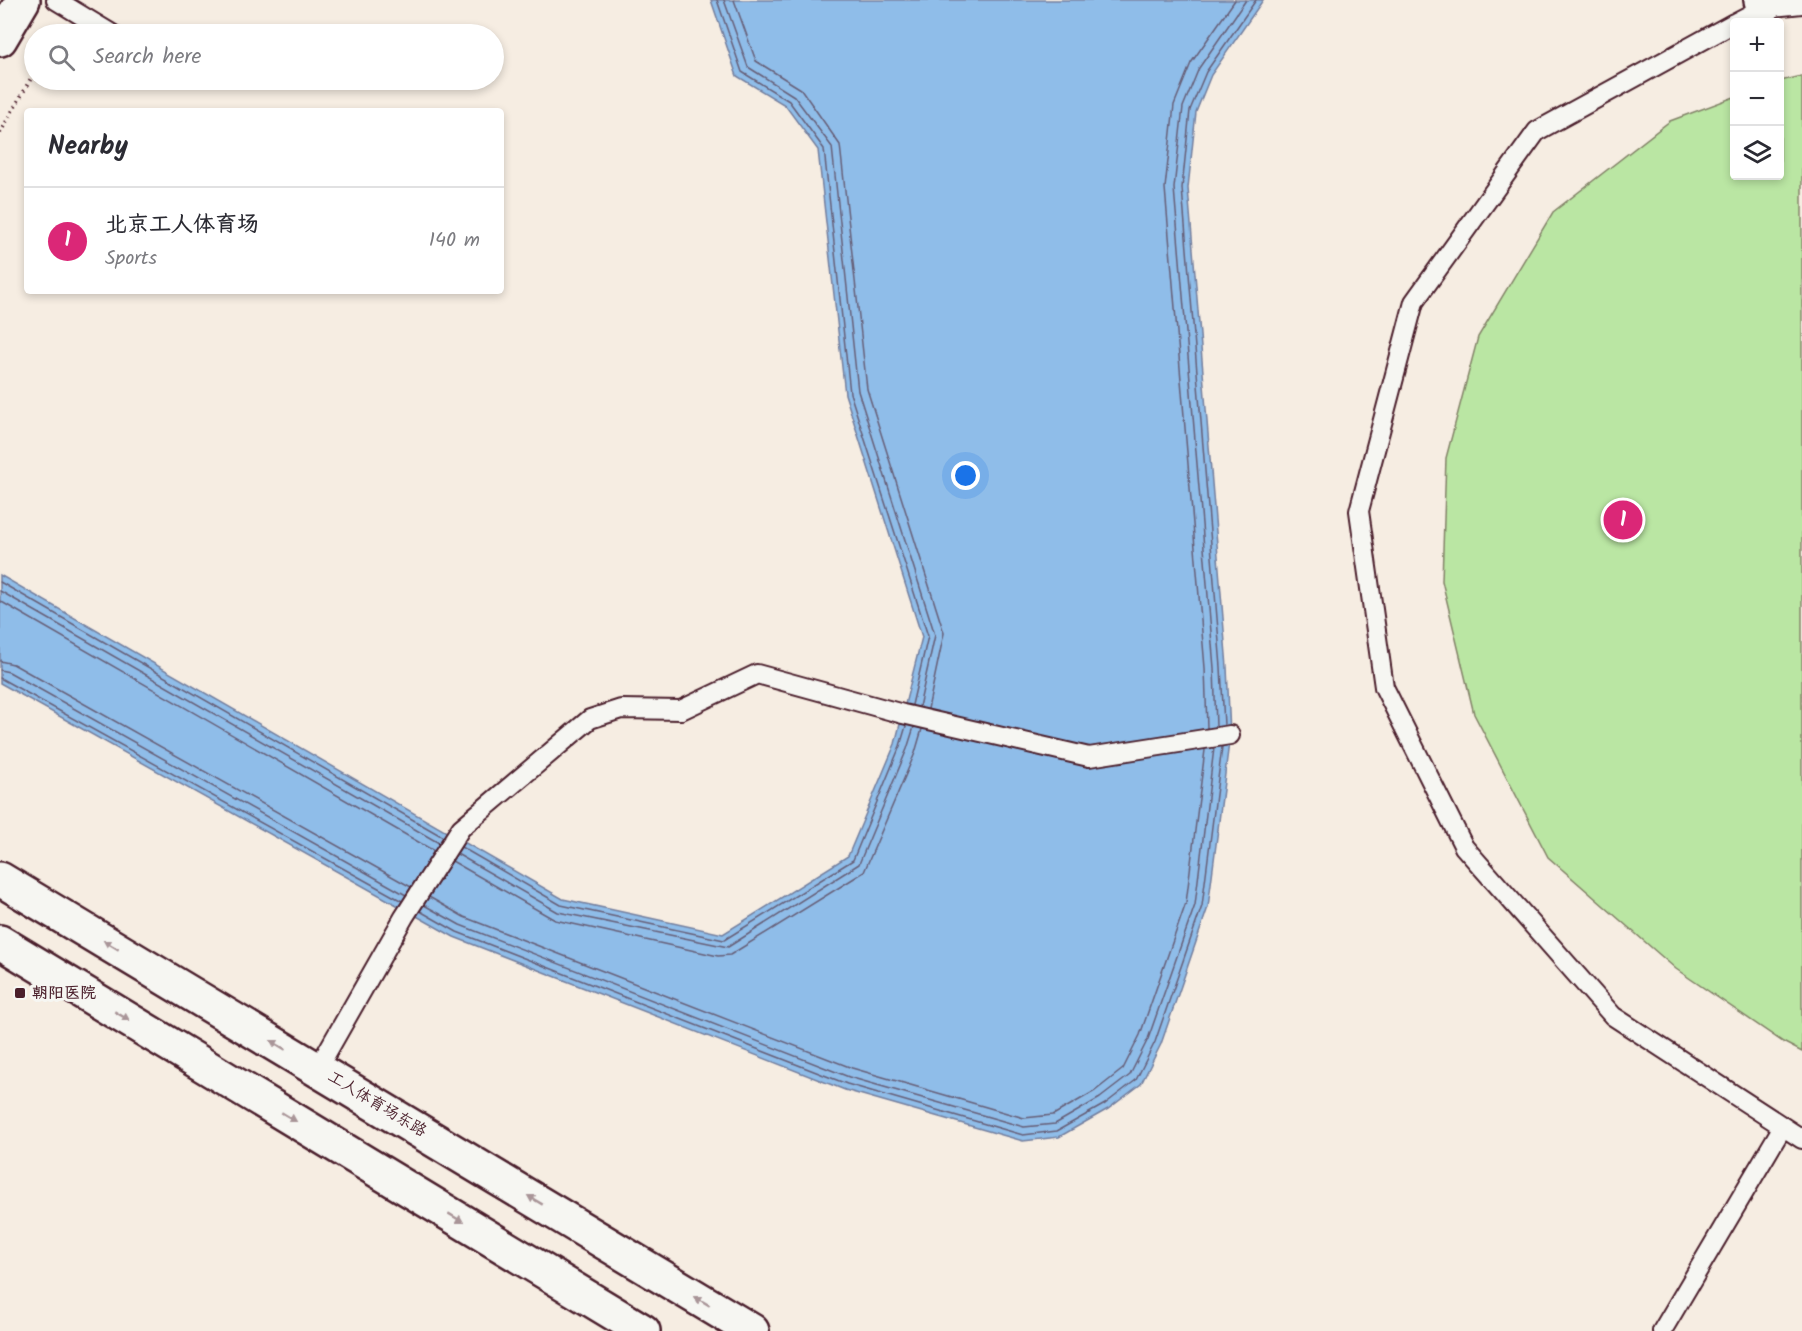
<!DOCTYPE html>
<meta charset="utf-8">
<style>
:root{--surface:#fff;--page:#f7f7f7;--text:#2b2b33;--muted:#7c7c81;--line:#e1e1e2;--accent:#db2777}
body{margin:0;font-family:Kalam,"LXGW WenKai TC",sans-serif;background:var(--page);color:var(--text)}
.controls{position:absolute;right:18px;top:18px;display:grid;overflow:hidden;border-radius:6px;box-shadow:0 3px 9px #0003}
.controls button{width:54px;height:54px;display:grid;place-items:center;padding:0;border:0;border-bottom:2px solid var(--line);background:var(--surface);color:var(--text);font:30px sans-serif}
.you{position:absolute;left:966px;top:476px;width:21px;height:21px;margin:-15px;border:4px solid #fff;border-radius:50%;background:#1a73e8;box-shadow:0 0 0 9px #1a73e833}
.badge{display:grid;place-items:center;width:39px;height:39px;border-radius:50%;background:var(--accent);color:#fff;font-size:20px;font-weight:700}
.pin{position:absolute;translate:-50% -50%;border:3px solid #fff;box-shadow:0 2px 6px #0006}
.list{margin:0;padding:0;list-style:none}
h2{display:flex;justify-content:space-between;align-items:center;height:78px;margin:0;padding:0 24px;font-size:26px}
h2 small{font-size:20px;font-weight:400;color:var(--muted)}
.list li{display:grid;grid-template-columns:39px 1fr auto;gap:18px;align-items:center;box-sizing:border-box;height:108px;padding:0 24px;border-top:2px solid var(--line)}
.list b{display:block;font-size:22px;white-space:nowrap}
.list p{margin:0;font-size:20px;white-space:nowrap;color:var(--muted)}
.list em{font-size:20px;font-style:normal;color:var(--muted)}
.icon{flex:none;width:33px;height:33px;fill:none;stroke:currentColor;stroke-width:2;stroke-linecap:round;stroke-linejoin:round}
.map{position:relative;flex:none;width:1802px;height:1331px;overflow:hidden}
.search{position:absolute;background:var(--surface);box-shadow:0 3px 9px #0003;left:24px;top:24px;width:480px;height:66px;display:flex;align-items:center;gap:15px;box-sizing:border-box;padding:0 21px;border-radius:33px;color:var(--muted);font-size:22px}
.panel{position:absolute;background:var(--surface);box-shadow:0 3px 9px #0003;left:24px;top:108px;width:480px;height:186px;border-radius:6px}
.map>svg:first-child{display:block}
.green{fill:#bae6a3;stroke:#828267;stroke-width:1.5}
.water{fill:#8fbde9;stroke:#737e9d;stroke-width:1.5}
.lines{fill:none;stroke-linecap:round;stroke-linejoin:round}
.shore{stroke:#665e77;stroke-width:1.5}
.lane-casing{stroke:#4a1f2b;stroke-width:22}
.street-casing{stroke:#4a1f2b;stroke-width:38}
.secondary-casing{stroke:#4a1f2b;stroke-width:38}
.path{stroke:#4a1f2b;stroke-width:4;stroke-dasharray:1.5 4.5;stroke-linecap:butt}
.lane{stroke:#f6f6f2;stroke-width:18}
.street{stroke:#f6f6f2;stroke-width:33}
.secondary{stroke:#f6f6f2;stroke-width:33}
.oneway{fill:#a99598}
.poi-dot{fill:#4a1f2b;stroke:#f6f6f2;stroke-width:2}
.labels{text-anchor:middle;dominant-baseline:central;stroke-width:6;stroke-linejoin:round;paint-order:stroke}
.poi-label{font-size:16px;font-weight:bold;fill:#4a1f2b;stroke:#f6f6f2;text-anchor:start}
.street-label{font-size:16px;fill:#4a1f2b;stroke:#f6f6f2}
</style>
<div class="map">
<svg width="1802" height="1331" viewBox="0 0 1802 1331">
<rect width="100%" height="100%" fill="#f6ede2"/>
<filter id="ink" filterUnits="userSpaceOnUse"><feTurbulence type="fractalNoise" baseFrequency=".0167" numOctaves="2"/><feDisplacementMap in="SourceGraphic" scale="12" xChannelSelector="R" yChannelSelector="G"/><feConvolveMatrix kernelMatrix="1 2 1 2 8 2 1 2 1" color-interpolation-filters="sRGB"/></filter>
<g filter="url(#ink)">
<!-- green -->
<path class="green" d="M1802,76V1052L1783,1042L1676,969L1548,857L1474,714L1442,581L1446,458L1478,337L1553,212L1670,121L1734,97V176H1780V81Z"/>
<!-- water -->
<path class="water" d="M711,0H1263L1211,75L1196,112L1188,188L1227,667L1230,735L1208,907L1161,1044L1141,1084L1108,1109L1059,1137L1023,1141L845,1090L454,937L0,683V575L563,899L723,934L848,856L895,744L922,637L845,394L818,150L785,105L737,76Z"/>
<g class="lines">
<!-- shore -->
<path class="shore" d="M717,0L742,72L789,101L824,149L850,393L928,636L912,705
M724,0L748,67L794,96L832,147L858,391L935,635L919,707
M734,0L756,61L801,89L840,145L867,389L944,633L928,709
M0,582L443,837
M0,591L439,843
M0,601L434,851
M0,661L13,664L411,887
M0,670L9,672L406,895
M0,678L402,901
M1224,725L1221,667L1182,188L1190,110L1206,72L1256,0
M1216,727L1214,668L1174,188L1183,107L1199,68L1246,0
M1207,728L1205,668L1165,188L1174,105L1191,63L1235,0
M461,847L561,905L724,940L853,860L900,746L906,726
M457,854L558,912L728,947L859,864L907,749L914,727
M452,861L555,920L718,956L730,955L864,872L915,753L922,729
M429,897L464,917L852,1068L1024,1118L1053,1115L1095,1091L1123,1069L1140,1035L1186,903L1205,750
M424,905L460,925L849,1077L1024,1127L1055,1124L1100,1098L1130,1075L1148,1039L1195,905L1214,748
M420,911L457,932L847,1084L1023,1135L1057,1131L1105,1104L1136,1080L1155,1042L1202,906L1222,747"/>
<defs>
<path id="lane" d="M56,0L112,34
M1736,22L1763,8L1802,4
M1734,23L1537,131L1414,302L1359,511L1384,687L1464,847L1613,1016L1802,1139
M318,1068L404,917L461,828L590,719L621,709L681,710L757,674L903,714L1089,757L1230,735
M1662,1331L1782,1128"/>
<path id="street" d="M1761,0L1763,8"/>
<path id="secondary" d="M0,39L23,0
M0,879L752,1331
M0,942L643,1331"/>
</defs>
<!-- lane casing -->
<use href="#lane" class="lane-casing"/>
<!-- street casing -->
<use href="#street" class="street-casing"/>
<!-- secondary casing -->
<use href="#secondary" class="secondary-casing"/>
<!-- path -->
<path class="path" d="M0,133L34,73"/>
<!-- lane -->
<use href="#lane" class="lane"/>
<!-- street -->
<use href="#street" class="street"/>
<!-- secondary -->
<use href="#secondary" class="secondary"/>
</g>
<!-- one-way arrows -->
<defs><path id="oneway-solid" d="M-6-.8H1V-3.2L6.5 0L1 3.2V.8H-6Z" transform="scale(1.5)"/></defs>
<g class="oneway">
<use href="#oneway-solid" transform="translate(111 945) rotate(-149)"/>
<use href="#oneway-solid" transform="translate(122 1016) rotate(31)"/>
<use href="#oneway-solid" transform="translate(278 1045) rotate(-149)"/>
<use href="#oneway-solid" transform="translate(289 1117) rotate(31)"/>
<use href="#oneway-solid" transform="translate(535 1200) rotate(-149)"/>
<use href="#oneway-solid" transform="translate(456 1218) rotate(31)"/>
<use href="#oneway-solid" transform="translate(702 1301) rotate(-149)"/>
</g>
</g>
<!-- markers -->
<rect class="poi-dot" x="14" y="987" width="12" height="12" rx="3"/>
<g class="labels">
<!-- poi labels -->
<g class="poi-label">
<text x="32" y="993">朝阳医院</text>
</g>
<!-- street labels -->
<g class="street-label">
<text transform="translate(377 1104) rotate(31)">工人体育场东路</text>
</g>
</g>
</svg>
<div class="controls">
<button>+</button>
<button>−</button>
<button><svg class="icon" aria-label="layers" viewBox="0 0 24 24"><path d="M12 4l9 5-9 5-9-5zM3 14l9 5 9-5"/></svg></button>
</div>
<div class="you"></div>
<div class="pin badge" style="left:1623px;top:520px">1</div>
<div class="search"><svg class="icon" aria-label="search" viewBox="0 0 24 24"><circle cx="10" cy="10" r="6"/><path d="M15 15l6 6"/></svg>Search here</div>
<section class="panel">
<h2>Nearby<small></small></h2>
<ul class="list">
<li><span class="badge">1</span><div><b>北京工人体育场</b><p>Sports</p></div><em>140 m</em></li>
</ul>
</section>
</div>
